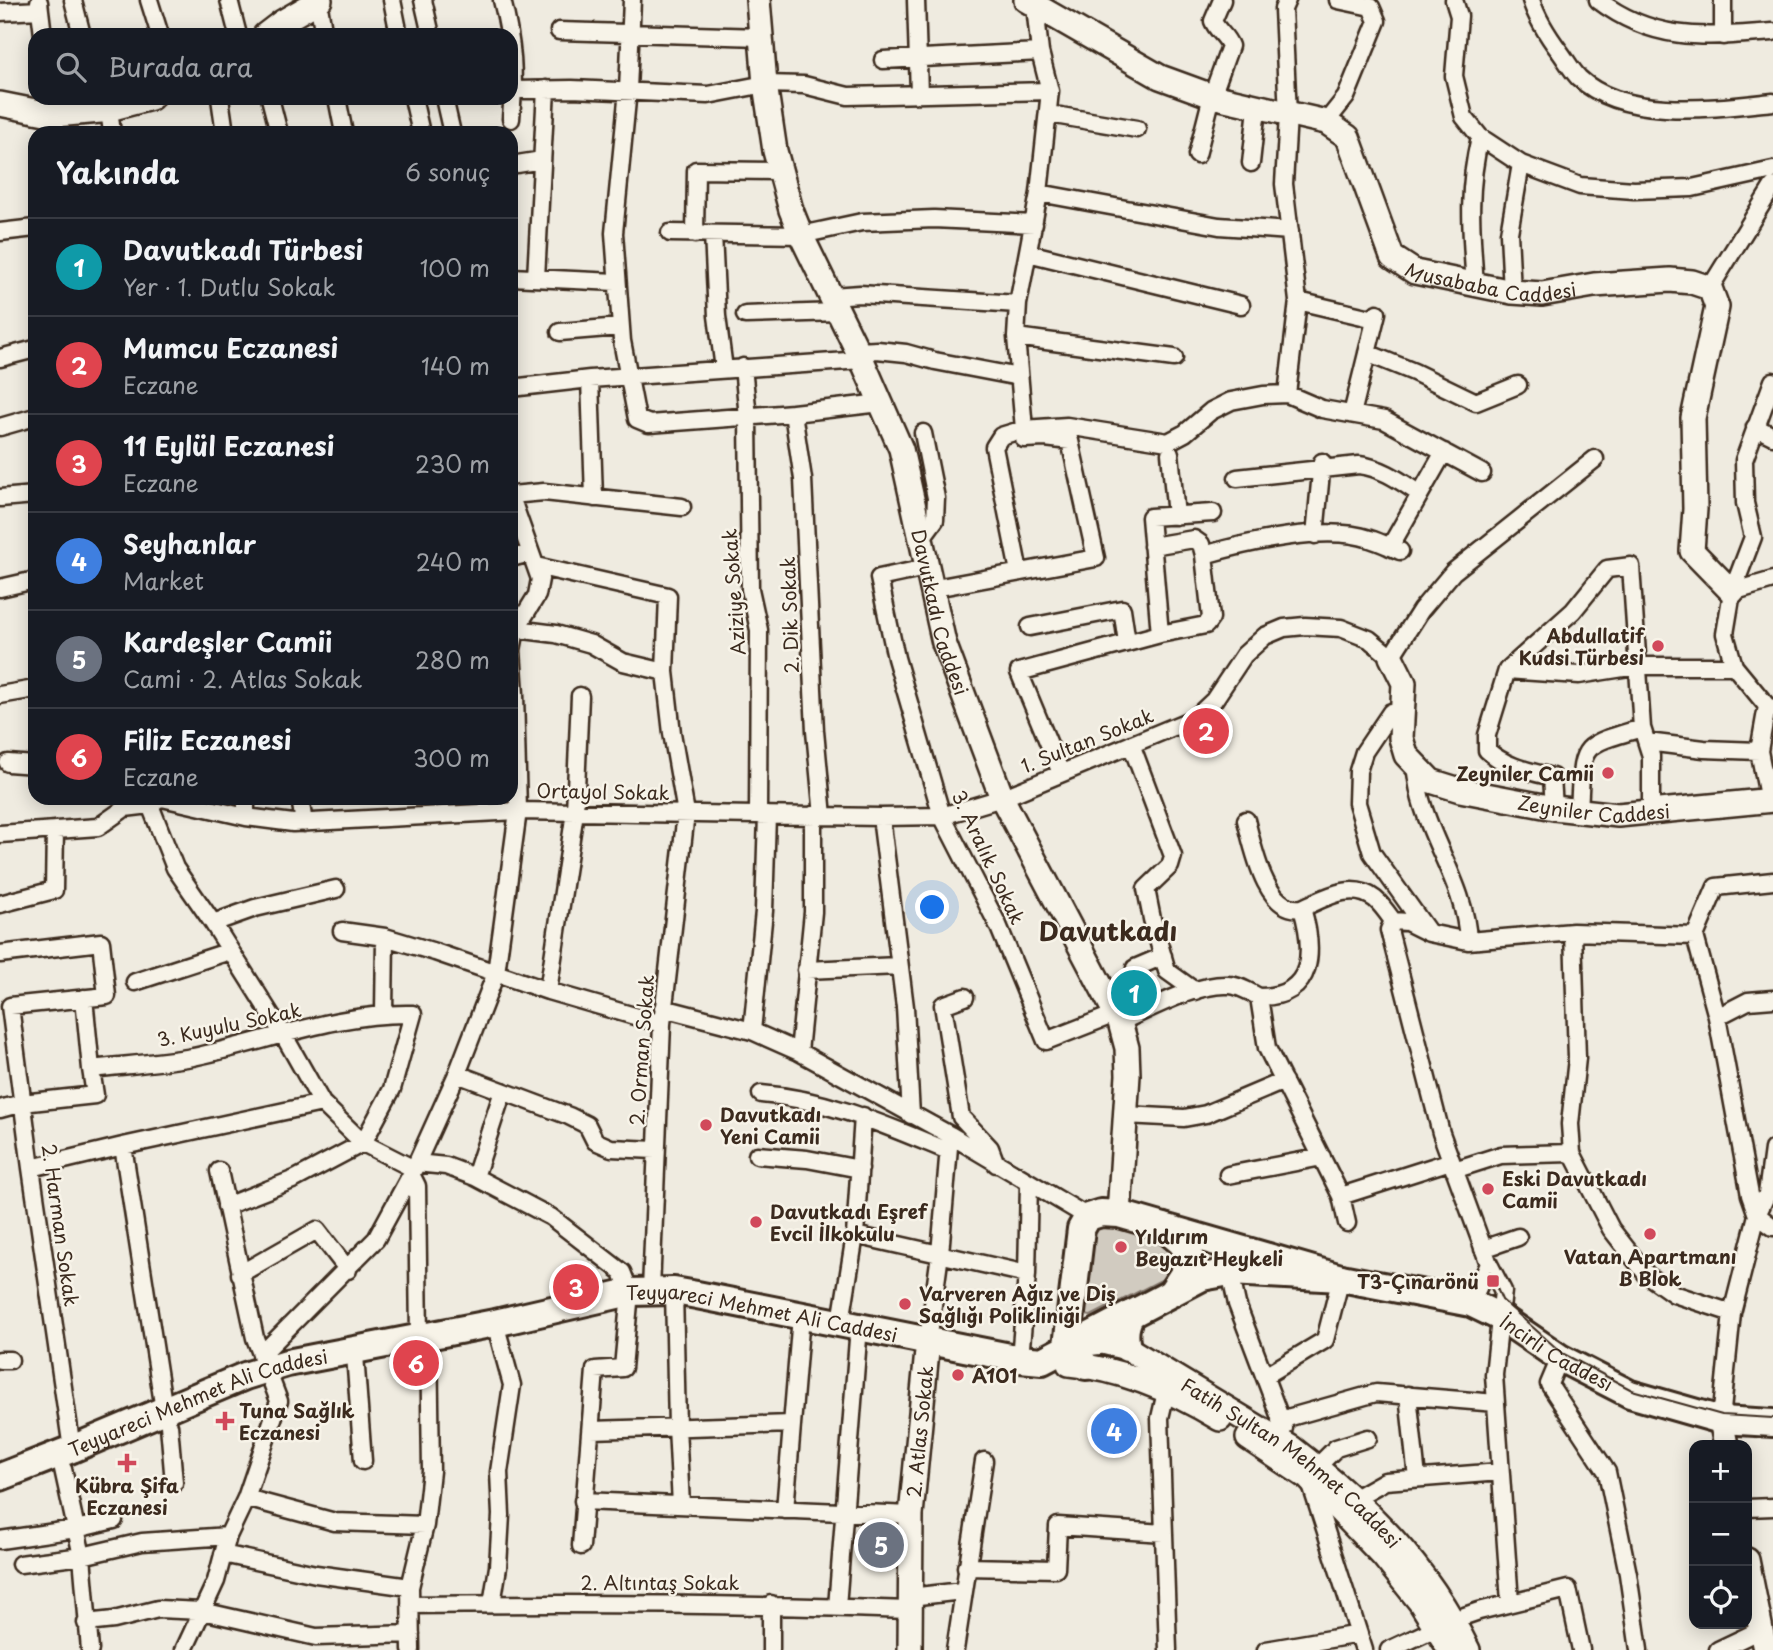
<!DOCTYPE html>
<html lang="tr">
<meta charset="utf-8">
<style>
:root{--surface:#171b24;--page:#242831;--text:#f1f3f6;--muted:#9ea1a6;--line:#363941;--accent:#0b8043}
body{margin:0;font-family:"Playpen Sans",sans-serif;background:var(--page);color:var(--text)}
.controls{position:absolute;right:21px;bottom:21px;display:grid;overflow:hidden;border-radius:14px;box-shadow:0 4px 18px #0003}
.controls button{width:63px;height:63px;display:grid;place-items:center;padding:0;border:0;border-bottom:2px solid var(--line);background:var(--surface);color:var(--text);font:35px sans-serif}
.you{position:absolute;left:933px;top:908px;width:24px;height:24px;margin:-18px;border:5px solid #fff;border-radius:50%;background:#1a73e8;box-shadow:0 0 0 10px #1a73e833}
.badge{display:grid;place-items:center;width:46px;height:46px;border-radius:50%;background:var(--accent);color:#fff;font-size:23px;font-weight:700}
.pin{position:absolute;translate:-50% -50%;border:4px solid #fff;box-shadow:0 2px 7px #0006}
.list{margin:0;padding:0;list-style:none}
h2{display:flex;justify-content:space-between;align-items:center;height:91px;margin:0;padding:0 28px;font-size:30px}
h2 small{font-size:23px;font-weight:400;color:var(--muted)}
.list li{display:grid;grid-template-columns:46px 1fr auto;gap:21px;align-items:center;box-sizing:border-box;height:98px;padding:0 28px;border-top:2px solid var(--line)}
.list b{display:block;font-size:26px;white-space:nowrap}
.list p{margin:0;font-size:23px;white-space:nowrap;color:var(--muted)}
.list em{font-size:23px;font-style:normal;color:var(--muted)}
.icon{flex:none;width:38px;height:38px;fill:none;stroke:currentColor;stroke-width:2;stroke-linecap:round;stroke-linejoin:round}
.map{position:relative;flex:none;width:1773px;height:1650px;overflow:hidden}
.search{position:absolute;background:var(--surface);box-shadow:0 4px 18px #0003;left:28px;top:28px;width:490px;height:77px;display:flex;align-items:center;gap:18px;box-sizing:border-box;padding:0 24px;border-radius:21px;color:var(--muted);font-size:26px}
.panel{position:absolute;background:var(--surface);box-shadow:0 4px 18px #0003;left:28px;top:126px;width:490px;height:679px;border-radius:21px}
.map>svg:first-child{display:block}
.green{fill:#d1cbc0;stroke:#867a6f;stroke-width:2}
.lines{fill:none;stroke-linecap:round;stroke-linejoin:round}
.street-casing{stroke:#3b2a1e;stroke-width:21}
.secondary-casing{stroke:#3b2a1e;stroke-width:28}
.primary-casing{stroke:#3b2a1e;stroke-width:32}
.street{stroke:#f7f3e8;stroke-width:16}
.secondary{stroke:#f7f3e8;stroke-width:23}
.primary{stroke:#f7f3e8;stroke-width:26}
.tram{stroke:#3b2a1e;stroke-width:2}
.poi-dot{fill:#d1495b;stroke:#f7f3e8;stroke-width:2.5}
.labels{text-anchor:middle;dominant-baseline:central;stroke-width:5;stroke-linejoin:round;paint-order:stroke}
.street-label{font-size:19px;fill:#3b2a1e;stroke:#f7f3e8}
.poi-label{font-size:19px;font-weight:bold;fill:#3b2a1e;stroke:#f7f3e8;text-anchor:start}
.district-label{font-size:26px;font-weight:bold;fill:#3b2a1e;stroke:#f7f3e8}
</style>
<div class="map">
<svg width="1773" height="1650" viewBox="0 0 1773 1650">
<rect width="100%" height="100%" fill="#efebe0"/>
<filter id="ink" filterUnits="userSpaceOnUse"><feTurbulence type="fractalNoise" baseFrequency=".0143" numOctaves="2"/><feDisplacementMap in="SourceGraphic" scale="14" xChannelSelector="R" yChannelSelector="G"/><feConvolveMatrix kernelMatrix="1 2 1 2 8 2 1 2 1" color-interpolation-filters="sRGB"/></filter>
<g filter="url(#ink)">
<!-- green -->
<path class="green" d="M1132,1219L1181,1254L1165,1278L1091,1316L1076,1314L1093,1225Z"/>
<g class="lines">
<defs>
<path id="street" d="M73,0L82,35
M149,0L160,35
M229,0L238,35
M392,0L399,35
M423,0L431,35
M502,0C513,43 515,75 511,119
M632,0L628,90L614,233L622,341L637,419L649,424L793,413L881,403
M916,0L919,94
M1454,0L1459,16L1454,76L1464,117L1480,137L1521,164L1580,186L1634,190L1692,188L1773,170
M1531,0C1537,19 1548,36 1560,52C1566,60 1572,71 1579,78C1625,121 1716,108 1773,102
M1598,0C1655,43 1705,37 1773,32
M318,1L324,35
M39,2L43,35
M0,12L40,10
M559,31L761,37
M1723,36V0
M883,60L1040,52
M514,90L572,89L708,95L765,84L804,85L848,96L1050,91
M52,98L56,133
M220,98L225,133
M270,98L279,133
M337,98L344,133
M413,98L421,133
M444,98L452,133
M109,109L112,133
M1049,114L1137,129
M1326,122L1346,97L1377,21L1371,7L1338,0
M1197,155L1212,96L1230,46C1226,35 1217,31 1213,21L1222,0
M1251,163L1257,108
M511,165L542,160
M1039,193L1219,226L1290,231
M0,232L35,228
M670,233L801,235L862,222L934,219L1034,224
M695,234L696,170L780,171
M713,234L717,316L724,369
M1028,253L1241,305
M511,277L616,282
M536,278L546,89
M1475,285C1471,230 1467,191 1480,137
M1710,288L1773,186
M1512,292L1509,233L1521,164
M831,296L860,294L1018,304
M1298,301L1375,319
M745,315L838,312
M560,332L620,327
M1016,337L1174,358
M858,351L877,350L906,353L935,361L1019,377
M1367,353L1414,372L1476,402L1518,385
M0,358L35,349
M743,367L748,417L750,589L759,630L758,815
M590,379L594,498
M511,388L590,379L862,360
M1287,394L1298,301L1284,184L1288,115L1283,9L1287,0
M793,413L803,479L815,731L823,816
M1352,414L1377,313
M0,427L35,417
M1755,427L1773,436
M1024,429L1016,337L1018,304L1039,193L1050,91L1040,52L1035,6
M1170,453L1176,516
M1237,478L1359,465C1383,468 1400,481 1420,494
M511,495L544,492L682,507
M0,498L35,495
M1315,535L1322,462
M921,539L935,520L936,498L923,433
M1152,546L1194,539L1201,544L1204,555C1248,542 1326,524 1370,539C1380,542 1390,547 1400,551
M1390,547L1444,452
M511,558L530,553
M536,566L668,596L665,672L672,733L686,813L662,1024L651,1290
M926,568L879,578L896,658L942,816L998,925L1046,1041L1115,1014
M1019,572L994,447L1001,436L1024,429L1067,426L1168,442L1185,433L1211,411L1231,401L1263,395L1287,394L1322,409L1384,420L1482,473
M0,588L35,580
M930,589L1096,558L1070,441L1045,438L1024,439
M1732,592L1773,580
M1030,627L1122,609L1127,642
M516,629L556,634L591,644L623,662L665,672
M1160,634L1150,517L1213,513
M1734,666L1725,634L1732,592L1753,537L1745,503L1744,460L1773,381
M1507,670L1579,675L1636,666H1734L1767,706L1773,709
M0,695L35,689
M1767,706L1759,751L1769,801
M1391,712L1364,752L1358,771L1357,803L1372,853L1429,933L1468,941L1573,932L1695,936
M1647,742L1704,749L1759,751
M1131,744L1173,856L1170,866L1146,889L1152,919L1167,971L1195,991
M8,763L35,765
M1415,766C1417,778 1418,791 1422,803C1436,851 1466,890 1468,941
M1061,773L1019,672L1160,634L1206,625L1211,618L1204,555
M162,798L246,817L293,823L518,811L881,817L942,816L1002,798L1195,718L1214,700L1244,655L1265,636L1284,628L1305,626L1341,628L1369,639L1391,657L1421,610L1453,572L1595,459
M246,798V817
M300,798L304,823
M150,805L175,868L213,923L283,1034L322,1103L363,1143L414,1169
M1554,808L1552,777C1528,771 1505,767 1487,750V735L1507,670L1573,611L1607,569L1631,566L1642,728L1651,756V814
M1579,811C1583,744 1576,747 1642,728
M881,817L905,1007L911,1115
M1246,820C1253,846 1265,914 1302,908
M0,834L98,827L125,808L150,805L157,800
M0,904L54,890L55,830
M213,923L255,908L336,889
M342,931L385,937L435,952L548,991L662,1024
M1427,932L1407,922L1393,921L1389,930L1441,1133L1489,1264L1471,1303
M1573,932L1577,1058L1570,1124L1572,1153L1611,1229L1647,1275L1674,1294L1732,1313
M0,954L101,942L107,996L10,1006L31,1168L72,1449
M1135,968L1163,956
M806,970L899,966
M135,982L230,951
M548,991L575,812L580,696
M965,997L943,1005L961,1117L990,1148L996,1164
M1259,997C1316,997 1314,949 1302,908C1325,898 1352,881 1375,899C1382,905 1388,914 1393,921
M84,998L91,1069
M663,1008L752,1031L799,1052L950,1135L1088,1217
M384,1013L385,937
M1717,1017L1748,1001L1773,999
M1120,1022C1150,1009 1196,983 1229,985C1239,985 1251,993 1259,997L1267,1048L1341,1196L1347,1223
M752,1031L764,911L767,815
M799,1052L813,912V815
M457,1074L569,1116L587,1125L595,1141L611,1148L655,1150
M761,1094C828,1099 887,1126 948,1151
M0,1109L22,1103L95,1095L91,1069C125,1065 159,1063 193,1057C266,1042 338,1012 413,1014L392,1089L363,1143L295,1179L226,1206
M1125,1115L1184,1118L1206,1114L1284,1081
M123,1146L164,1410
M1773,1149L1767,1194L1757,1215L1773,1227
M757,1155L807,1159L860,1169
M416,1163L446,1166L475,1177L551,1217L622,1272L630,1292L623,1368L595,1370L581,1546
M31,1168L123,1146L322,1103
M1454,1170L1501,1155L1572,1153
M411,1174L417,1186L419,1337
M1228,1175L1322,1157
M475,1177L503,1091
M1341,1196L1451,1161
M855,1235L1027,1274
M1483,1249L1518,1237
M1489,1264L1503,1291L1494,1375L1510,1602
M1230,1272L1237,1304L1284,1428
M240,1274L317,1230L348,1270
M674,1291L677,1427L681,1505
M841,1322L855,1235L863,1116
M928,1341L940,1254L950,1135
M261,1355L376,1239L414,1169L457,1074L496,973L518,811L515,694L512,650L516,629L537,595L540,579L511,497
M355,1355L363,1461
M1560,1358L1549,1384L1607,1472L1628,1574L1639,1650
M1020,1359L1027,1274L1029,1182
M0,1360H10
M1265,1376L1325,1340L1341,1278
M1166,1392L1160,1418L1168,1650
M1408,1395L1417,1478
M1280,1420L1376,1393L1496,1403
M1721,1420L1732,1313L1757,1215L1750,1195L1717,1017L1695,936L1716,887L1773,881
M169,1425L174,1483
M591,1430L792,1424
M1317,1467L1336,1448L1368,1438
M63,1469L82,1556L90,1650
M1310,1482L1364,1650
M246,1498L335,1522L425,1525
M1355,1498L1385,1481L1500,1472
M583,1501L911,1515
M1747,1508L1773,1507
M785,1510L801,1316
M0,1540L76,1529L114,1520
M223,1554L316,1574L410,1587
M20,1564L82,1556L142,1542L228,1536
M966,1567L1056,1569L1058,1526L1164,1533
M910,1597L962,1591
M492,1604L498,1567L501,1515L499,1472L512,1385L495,1323
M410,1605C577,1603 743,1604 909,1610
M837,1607L859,1326
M86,1623L114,1620L158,1609L202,1611L316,1637L411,1634
M184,1650L216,1581L228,1536L246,1498L279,1401L255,1338L219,1171
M411,1650L410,1587L425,1525L431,1471L429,1335
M771,1650V1604
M955,1650L984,1461
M1266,1650L1359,1634
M1389,1650L1453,1620L1479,1611L1568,1589L1581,1650
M1718,1650L1760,1630"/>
<g id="secondary">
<path id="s1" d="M758,0L765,84L775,151L791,210L801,235L862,360L901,449L944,643L1002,798L1120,1022L1127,1048L1128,1075L1119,1214"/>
<path id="s2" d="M1026,0L1160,77L1212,96L1326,122L1348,137L1392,257L1415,272L1512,292L1542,294L1594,285L1670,280L1692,282L1710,288L1717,307L1693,418L1695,509L1692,551L1732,592"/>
<path d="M265,35L282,22L320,0"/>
<path d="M0,104L55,115L101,111L151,98"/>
<path id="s3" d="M1391,657L1404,683L1401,738L1406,755L1431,781L1460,790L1554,808L1618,815L1773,800"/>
<path id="s4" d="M1077,1345L1103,1342L1127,1348L1292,1448C1367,1506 1426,1564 1468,1650"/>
<path d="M1069,1364C1122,1369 1174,1391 1220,1419"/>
<path d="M1721,1420L1726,1445"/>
<path d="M1248,1438L1308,1478L1383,1556L1420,1602L1450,1650"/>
<path d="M1747,1560L1765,1650"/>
<path id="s5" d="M910,1650L911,1515L928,1341"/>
</g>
<g id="primary">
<path d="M1163,1227L1181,1242L1189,1253L1188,1267L1171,1293"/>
<path id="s6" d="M1067,1346L1081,1229L1088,1217L1101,1213L1119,1214L1341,1278L1471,1303L1500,1317L1560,1358L1630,1394L1721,1420L1773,1423"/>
<path d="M1067,1346L1086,1366"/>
<path d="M1127,1348C1124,1334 1125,1326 1131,1314"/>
<path id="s7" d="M0,1477L72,1449L245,1376L287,1363L495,1323L630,1292L674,1291L697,1295L1020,1359L1042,1361L1202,1277L1230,1272L1341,1278"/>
</g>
</defs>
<!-- street casing -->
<use href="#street" class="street-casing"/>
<!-- secondary casing -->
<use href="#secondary" class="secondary-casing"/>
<!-- primary casing -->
<use href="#primary" class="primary-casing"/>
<!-- street -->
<use href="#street" class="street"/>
<!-- secondary -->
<use href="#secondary" class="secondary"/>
<!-- primary -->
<use href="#primary" class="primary"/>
<!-- tram -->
<path class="tram" d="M1490,1272L1502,1300L1562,1353L1632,1390L1722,1415L1773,1418"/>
</g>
</g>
<!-- markers -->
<g class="poi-dot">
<circle cx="1658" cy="646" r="7"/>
<circle cx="1608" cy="773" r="7"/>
<circle cx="706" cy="1125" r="7"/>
<circle cx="1488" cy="1189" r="7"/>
<circle cx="756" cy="1222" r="7"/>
<circle cx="1650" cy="1234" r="7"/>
<circle cx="1121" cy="1247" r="7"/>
<rect x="1486" y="1274" width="14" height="14" rx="3.5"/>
<circle cx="905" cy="1304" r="7"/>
<circle cx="958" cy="1375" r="7"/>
<path d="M221.5 1410.5h7v7h7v7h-7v7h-7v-7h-7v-7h7z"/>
<path d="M123.5 1452.5h7v7h7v7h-7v7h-7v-7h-7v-7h7z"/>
</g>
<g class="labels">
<!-- street labels -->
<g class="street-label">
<text stroke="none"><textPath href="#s2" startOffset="586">Musababa Caddesi</textPath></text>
<text transform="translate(733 592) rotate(-94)">Aziziye Sokak</text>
<text stroke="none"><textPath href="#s1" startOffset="644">Davutkadı Caddesi</textPath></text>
<text transform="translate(789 615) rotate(-92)">2. Dik Sokak</text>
<text transform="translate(1087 740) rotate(-22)">1. Sultan Sokak</text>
<text transform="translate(603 791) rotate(1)">Ortayol Sokak</text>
<text stroke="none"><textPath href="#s3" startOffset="304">Zeyniler Caddesi</textPath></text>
<text transform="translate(989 857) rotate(65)">3. Aralık Sokak</text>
<text transform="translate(229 1024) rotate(-12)">3. Kuyulu Sokak</text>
<text transform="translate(641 1050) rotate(-86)">2. Orman Sokak</text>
<text transform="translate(61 1225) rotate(82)">2. Harman Sokak</text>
<text stroke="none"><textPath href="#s7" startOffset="793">Teyyareci Mehmet Ali Caddesi</textPath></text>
<text stroke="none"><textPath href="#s6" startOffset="626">İncirli Caddesi</textPath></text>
<text stroke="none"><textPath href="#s7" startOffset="212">Teyyareci Mehmet Ali Caddesi</textPath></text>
<text stroke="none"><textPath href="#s5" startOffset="219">2. Atlas Sokak</textPath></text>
<text stroke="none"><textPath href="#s4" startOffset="252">Fatih Sultan Mehmet Caddesi</textPath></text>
<text x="660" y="1582">2. Altıntaş Sokak</text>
</g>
<!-- poi labels -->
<g class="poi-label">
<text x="1644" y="635" text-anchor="end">Abdullatif<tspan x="1644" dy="22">Kudsi Türbesi</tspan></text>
<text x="1594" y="773" text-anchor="end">Zeyniler Camii</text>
<text x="720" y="1114">Davutkadı<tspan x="720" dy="22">Yeni Camii</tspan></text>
<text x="1502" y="1178">Eski Davutkadı<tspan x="1502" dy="22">Camii</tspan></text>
<text x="770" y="1211">Davutkadı Eşref<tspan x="770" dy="22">Evcil İlkokulu</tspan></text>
<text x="1135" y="1236">Yıldırım<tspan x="1135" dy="22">Beyazıt Heykeli</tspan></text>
<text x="1650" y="1256" text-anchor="middle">Vatan Apartmanı<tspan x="1650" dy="22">B Blok</tspan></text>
<text x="1479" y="1281" text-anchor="end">T3-Çınarönü</text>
<text x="919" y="1293">Varveren Ağız ve Diş<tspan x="919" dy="22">Sağlığı Polikliniği</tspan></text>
<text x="972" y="1375">A101</text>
<text x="239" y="1410">Tuna Sağlık<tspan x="239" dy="22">Eczanesi</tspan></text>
<text x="127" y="1485" text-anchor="middle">Kübra Şifa<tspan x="127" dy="22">Eczanesi</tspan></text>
</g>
<!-- district labels -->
<g class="district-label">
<text x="1108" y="930">Davutkadı</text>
</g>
</g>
</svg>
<div class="controls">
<button>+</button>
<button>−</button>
<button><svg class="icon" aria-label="locate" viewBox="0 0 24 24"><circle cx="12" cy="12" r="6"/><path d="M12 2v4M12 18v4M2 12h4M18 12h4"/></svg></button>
</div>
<div class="you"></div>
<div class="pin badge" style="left:1134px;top:993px;background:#0f9aa8">1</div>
<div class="pin badge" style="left:1206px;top:731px;background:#e0444e">2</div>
<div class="pin badge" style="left:576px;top:1287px;background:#e0444e">3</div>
<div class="pin badge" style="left:1114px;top:1431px;background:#3f7fe0">4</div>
<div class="pin badge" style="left:881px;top:1545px;background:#6b7280">5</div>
<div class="pin badge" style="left:416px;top:1363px;background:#e0444e">6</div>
<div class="search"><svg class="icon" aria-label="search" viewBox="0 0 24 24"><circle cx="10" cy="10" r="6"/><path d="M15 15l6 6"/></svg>Burada ara</div>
<section class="panel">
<h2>Yakında<small>6 sonuç</small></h2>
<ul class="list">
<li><span class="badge" style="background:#0f9aa8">1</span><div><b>Davutkadı Türbesi</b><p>Yer · 1. Dutlu Sokak</p></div><em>100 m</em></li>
<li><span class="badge" style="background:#e0444e">2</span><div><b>Mumcu Eczanesi</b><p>Eczane</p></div><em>140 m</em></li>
<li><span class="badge" style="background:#e0444e">3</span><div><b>11 Eylül Eczanesi</b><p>Eczane</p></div><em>230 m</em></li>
<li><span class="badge" style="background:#3f7fe0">4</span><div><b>Seyhanlar</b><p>Market</p></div><em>240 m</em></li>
<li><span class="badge" style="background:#6b7280">5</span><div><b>Kardeşler Camii</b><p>Cami · 2. Atlas Sokak</p></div><em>280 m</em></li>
<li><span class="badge" style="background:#e0444e">6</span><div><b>Filiz Eczanesi</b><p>Eczane</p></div><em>300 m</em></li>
</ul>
</section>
</div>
